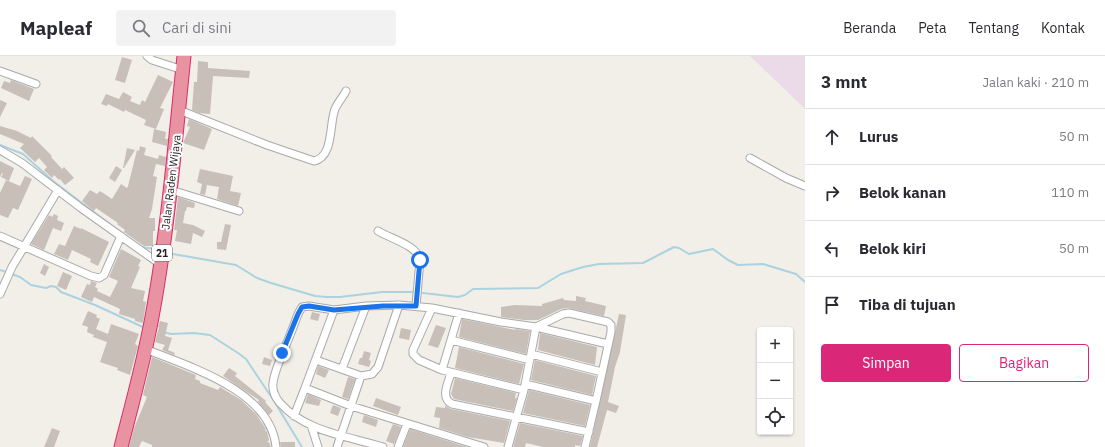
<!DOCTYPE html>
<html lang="id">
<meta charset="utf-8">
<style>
:root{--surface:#fff;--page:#f2f2f3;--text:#2b2b33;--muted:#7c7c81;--line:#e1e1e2;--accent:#db2777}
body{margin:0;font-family:"IBM Plex Sans",sans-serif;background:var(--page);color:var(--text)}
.controls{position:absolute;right:12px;bottom:12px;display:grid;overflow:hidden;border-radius:4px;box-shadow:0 1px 3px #0004}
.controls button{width:36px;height:36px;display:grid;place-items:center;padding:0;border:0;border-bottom:1px solid var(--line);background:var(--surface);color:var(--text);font:20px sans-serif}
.stop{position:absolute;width:12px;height:12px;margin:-9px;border:3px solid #1a73e8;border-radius:50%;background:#fff}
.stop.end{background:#1a73e8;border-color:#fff;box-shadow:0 1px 4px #0008}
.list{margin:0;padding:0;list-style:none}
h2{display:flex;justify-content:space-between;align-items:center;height:52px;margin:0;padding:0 16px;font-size:17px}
h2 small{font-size:13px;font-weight:400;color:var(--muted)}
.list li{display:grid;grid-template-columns:26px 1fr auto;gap:12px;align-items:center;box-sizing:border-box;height:56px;padding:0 16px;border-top:1px solid var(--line)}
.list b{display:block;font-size:15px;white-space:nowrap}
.list em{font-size:13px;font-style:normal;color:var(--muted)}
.actions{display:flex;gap:8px;padding:12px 16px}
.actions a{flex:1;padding:9px 0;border:1px solid var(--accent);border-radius:4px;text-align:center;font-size:14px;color:var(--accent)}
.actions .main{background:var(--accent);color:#fff}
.icon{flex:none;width:22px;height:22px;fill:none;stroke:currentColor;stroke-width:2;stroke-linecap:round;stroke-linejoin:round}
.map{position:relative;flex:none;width:805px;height:391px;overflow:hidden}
header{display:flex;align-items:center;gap:24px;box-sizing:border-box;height:56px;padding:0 20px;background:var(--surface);border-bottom:1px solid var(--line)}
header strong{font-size:19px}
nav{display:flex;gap:22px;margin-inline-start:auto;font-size:14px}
.search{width:280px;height:36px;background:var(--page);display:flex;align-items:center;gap:10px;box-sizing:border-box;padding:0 14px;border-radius:4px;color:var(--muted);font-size:15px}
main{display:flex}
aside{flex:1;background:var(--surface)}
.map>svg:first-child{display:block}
.industrial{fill:#ebdbe8}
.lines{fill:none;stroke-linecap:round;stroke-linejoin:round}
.stream{stroke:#aad3df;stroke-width:2}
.building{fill:#c7bfb8}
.street-casing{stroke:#a9a9a9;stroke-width:9}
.highway-casing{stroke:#dc2a67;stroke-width:15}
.street{stroke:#fff;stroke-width:7}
.highway{stroke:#e892a2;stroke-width:13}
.route{stroke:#1a73e8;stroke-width:5}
.labels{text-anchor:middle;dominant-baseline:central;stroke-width:4;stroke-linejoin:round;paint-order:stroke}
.shield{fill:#fff;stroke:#646464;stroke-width:1}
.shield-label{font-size:10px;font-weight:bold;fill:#222}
.street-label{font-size:11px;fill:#222;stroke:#fff}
</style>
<header>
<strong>Mapleaf</strong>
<div class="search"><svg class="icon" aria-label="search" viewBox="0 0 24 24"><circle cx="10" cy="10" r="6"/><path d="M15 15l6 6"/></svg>Cari di sini</div>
<nav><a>Beranda</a><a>Peta</a><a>Tentang</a><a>Kontak</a></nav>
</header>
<main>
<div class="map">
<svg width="805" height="391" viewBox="0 0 805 391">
<rect width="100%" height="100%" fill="#f2efe9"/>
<!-- industrial -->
<path class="industrial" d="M750,0H805V53Z"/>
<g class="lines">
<!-- stream -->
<path class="stream" d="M0,89L23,98L53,125L120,176
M141,191L155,193
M169,196L173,198L236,209L257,222L271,227L315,240L327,241H340L382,236H412
M0,214L20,221L31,229L46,232L51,230L56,231L61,236L95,249L145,272
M423,237L458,241L465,239L473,233L538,232L561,218L583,211L599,208L643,207L674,191L679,192L689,198L713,193L728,204L738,209L763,208L796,218L805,226
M163,276L171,278L194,277L210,279L238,297L246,303L274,345L302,391"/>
</g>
<!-- building -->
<path class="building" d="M122,1L132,4L125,27L115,24Z
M198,5L208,6V12L250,15L249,22L213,20L210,58L199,57L192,54L194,26H197Z
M158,19L173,26L160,52L164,53L156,73L144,69L146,64L125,54L124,56L108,48L107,50L101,48L106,38L119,43L123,36L132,41L130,45L140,49L142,44L145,46Z
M11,24L34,33L29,45L1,32L4,25L10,27Z
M0,44L7,47L0,61Z
M189,63L212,73L204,94L183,87L190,71L187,70Z
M0,70L17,75L31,82L32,80L52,100L51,101L62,113L64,111L74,122L65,129L60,123L59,124L54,119L52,122L44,114L47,111L39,102L35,106L20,92L24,88L0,78Z
M154,73L166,76L165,83H168L167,90L152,86Z
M140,90L146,92L144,99L158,103L159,99L166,101L165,110L156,108L153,120L157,121L152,153L149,162H155V175H153V190H144L124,176L125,174L117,168L118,167L96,152L94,155L82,145L90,134L97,138L100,135L112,143L121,128L127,132L128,130L137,94L139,95Z
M127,92L135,94L124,112H123Z
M0,105L14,112L9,125L1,121L3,118L2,117L0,121Z
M116,110L122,114L115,126L109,122Z
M200,113L233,120L230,135L241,137L238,150L217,143L219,131L207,129L205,139L200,138L202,128L197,126Z
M25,120L32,123L18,154L13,152L8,162L0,159V137L6,124L20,130Z
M178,141L195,147L194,152L187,151L186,155H185L183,167L193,169L205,175L202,181L193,177L191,188L175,185L177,174H174Z
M54,158L58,160L57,164L64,167L61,175L53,172L44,194L31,188L49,159L52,161Z
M225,168L231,169L226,194L217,193V186H221Z
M74,170L81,173V172L109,186L98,210L90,206L91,203L72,194L68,204L54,198L59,188L65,190Z
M121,193L141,204L138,210L140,211L131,232L145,235L143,245L146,246L143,267L135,265V263L119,258L120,253L94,241L92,246L81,241L87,228L90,229L91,225L97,227L95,231L98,233L97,235L110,241L118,225L109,221Z
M44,208L49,211L45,220L40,217Z
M63,216L72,220L66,234L57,230Z
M576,240L586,242L585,245L606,250L604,260L568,252L561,253L538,264H524L501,261V251L515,249L542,250V248L563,242L564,244L576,245Z
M88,255L97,259L96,261L100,263L96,273L108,278L111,268L139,278L135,288L138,290L130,319L117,314L118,312L100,306L107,286L93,281L94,279L87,276L88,271L82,269Z
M312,256L320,258L318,265L310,263Z
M619,258L626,259L620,296L615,311L608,346L619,350L616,357L607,354L597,391H590Z
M462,263L515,274V273L530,275L526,298L459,281Z
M160,265L168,267L165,280L172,282L168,294L175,297L174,299L162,294L165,289L155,286L159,271H158Z
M436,269L446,272L438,292L428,289Z
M401,272L411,274L409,284L399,282Z
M540,277L597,291L595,309L538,294Z
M459,291L524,308L519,328L455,312Z
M364,295L371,297L369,304L371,305L369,311L358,308L360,302H362Z
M152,301L196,319L195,323L200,325V327L218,334L220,331L241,344L256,358L266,373L265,374L267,376L269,384L267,386H269L271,391H152V389L142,385L139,391H129L134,372L147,341L143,339Z
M264,301L272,304L270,310L262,308Z
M535,304L596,320L592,339L531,324Z
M318,310L329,314L325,322L316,318Z
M229,312L237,317L235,320L265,344L266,345L265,346L273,355L269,359L258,346L259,344L223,320Z
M348,321L355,323L348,343L342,341Z
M455,322L516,337L515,342H517L513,355L454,343L451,338Z
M529,334L590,349L585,370L523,357Z
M308,338L321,344L319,350L305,347Z
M376,342L401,351L398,359L373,350Z
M333,349L341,352L338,360L330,357Z
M445,350L451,353L510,365L504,387L468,381L439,372L440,362L434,361L436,351L445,352Z
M364,359L378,364L376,371L362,366Z
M520,367L583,380L580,390L575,389V391H543L526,387L525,391H513Z
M393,368L401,371L394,388L386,385Z
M52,372L60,375L54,391H44Z
M410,373L467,391H403Z
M280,386H295V391H281Z"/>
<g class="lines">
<defs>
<path id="street" d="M147,0L152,4L183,14
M0,15L36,28
M179,54L267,89L314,105C334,101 329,68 335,53C338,46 343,41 346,35
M0,94L22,107L81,152L160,208
M750,102L786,122L805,130
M171,134L239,155
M378,175C391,183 417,189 420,204L416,250
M0,180L91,220L99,222L104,219L121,180
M0,238L12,211L58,134
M451,284L530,304
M145,293C190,311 271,335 276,391
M531,298L602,316
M316,304L361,320L372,318L378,311L399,249
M342,313L366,250
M442,314L459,257
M451,317C448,327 440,342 452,348L589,376
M525,328L596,345
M305,332L334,254
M294,360L305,332L351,350L484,391
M311,369L318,391
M337,391L361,320
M383,391C347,380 306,376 280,347C275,341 272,335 273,327C274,318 278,309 281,301C287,287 293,272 298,258L302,251L309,250L334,254L366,250L399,249L432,252
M398,391L407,368
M508,391L524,334
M585,391L596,345L611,276V269L608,266L569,257L563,258L536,271L501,266L432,252L413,294V298L419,304L442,314L524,334L536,271L608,288"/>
<path id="highway" d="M121,391C132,348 144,305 152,261C168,175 175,87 184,0"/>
</defs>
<!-- street casing -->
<use href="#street" class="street-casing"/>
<!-- highway casing -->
<use href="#highway" class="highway-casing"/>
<!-- street -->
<use href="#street" class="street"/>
<!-- highway -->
<use href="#highway" class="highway"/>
</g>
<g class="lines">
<!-- route -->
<path class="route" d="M282,297L298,258L302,251L309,250L334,254L383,250H416L420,204"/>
</g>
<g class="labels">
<!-- shield labels -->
<rect class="shield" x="152" y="189" width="20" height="16" rx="3"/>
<g class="shield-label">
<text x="162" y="197">21</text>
</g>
<!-- street labels -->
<g class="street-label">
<text transform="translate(171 126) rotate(-83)">Jalan Raden Wijaya</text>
</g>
</g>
</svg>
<div class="controls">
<button>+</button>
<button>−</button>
<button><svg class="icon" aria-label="locate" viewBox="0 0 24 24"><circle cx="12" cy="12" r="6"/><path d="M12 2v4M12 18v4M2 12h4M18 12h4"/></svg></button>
</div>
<div class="stop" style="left:420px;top:204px"></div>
<div class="stop end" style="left:282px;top:297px"></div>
</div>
<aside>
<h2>3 mnt<small>Jalan kaki · 210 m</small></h2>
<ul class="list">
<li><svg class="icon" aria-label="ahead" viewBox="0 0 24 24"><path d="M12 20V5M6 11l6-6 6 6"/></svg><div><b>Lurus</b></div><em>50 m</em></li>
<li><svg class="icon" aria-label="right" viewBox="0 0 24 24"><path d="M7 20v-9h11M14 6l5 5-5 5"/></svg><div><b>Belok kanan</b></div><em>110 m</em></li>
<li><svg class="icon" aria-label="left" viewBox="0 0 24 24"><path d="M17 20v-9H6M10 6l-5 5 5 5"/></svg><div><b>Belok kiri</b></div><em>50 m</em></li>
<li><svg class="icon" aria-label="arrive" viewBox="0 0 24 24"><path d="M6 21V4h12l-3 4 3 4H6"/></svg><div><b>Tiba di tujuan</b></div></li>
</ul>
<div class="actions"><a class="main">Simpan</a><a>Bagikan</a></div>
</aside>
</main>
